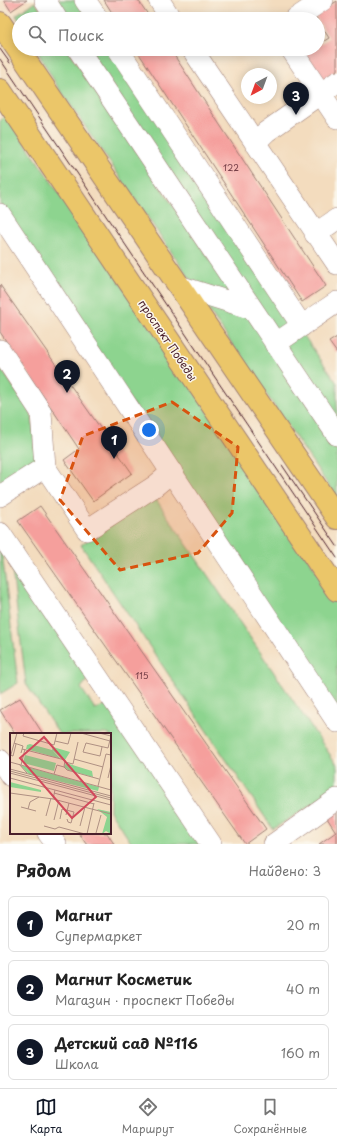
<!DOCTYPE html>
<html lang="ru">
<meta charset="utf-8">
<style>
:root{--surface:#fff;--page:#f6f6f6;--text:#222;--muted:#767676;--line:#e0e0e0;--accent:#111827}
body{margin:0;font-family:"Playpen Sans",sans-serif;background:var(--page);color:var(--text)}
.compass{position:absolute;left:241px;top:68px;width:36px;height:36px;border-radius:50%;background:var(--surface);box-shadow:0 2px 10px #0003;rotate:221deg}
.you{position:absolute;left:149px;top:430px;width:14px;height:14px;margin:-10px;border:3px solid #fff;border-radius:50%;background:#1a73e8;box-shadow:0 0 0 6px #1a73e833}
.badge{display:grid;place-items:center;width:26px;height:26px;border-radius:50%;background:var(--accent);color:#fff;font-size:13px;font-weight:700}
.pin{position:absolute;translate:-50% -33px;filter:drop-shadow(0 1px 2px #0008)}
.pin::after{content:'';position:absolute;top:21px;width:14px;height:12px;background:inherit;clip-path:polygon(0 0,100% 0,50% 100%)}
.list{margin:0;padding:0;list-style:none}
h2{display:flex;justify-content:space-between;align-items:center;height:52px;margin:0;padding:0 16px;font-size:17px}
h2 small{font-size:13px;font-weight:400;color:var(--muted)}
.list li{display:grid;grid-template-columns:26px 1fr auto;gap:12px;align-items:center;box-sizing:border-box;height:56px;margin:0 8px 8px;padding:0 8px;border:1px solid var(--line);border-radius:6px}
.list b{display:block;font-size:15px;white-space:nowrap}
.list p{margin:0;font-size:13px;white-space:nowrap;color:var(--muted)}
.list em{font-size:13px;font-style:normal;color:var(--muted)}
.icon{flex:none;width:22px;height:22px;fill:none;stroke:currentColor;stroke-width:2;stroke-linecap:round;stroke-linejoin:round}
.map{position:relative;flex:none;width:337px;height:844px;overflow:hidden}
.search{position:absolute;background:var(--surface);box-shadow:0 2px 10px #0003;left:12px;right:12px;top:12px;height:44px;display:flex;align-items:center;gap:10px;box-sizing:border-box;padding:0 14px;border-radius:22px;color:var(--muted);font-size:15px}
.sheet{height:244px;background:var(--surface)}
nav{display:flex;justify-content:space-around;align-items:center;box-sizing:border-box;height:56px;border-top:1px solid var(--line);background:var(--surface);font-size:11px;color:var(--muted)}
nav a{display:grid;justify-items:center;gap:2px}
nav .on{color:var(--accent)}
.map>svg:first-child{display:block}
.green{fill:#8dd48f;stroke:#6c7a5d}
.building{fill:#f59f9c}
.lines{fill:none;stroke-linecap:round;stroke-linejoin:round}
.minor-casing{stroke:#9e7e74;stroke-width:22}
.major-casing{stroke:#9e7e74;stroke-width:24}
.minor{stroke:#fff;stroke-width:21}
.major{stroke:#ebc669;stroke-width:22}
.tram{stroke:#4a1f2b;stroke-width:1}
.marked{fill:#d8530f;fill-opacity:0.2;stroke:#d8530f;stroke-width:3;stroke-dasharray:8 5;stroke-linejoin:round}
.labels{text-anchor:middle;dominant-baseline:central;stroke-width:3;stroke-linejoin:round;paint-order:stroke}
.number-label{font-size:9px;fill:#753f47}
.street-label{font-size:11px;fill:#4a1f2b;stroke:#fbf7ec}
.inset-road{fill:none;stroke:#af9083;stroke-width:1}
.view{fill:#d1495b;fill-opacity:0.15;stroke:#d1495b;stroke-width:2}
.inset-edge{fill:none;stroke:#4a1f2b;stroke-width:2}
</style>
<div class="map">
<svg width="337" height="844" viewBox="0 0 337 844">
<rect width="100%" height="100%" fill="#fbf7ec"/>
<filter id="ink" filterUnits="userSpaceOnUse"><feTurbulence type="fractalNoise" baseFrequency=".025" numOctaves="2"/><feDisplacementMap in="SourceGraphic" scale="8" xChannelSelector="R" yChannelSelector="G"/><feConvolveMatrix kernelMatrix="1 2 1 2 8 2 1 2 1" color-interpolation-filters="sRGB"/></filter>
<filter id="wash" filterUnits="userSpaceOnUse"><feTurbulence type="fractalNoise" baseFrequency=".012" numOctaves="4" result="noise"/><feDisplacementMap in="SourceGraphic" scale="16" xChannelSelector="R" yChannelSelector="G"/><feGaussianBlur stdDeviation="0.9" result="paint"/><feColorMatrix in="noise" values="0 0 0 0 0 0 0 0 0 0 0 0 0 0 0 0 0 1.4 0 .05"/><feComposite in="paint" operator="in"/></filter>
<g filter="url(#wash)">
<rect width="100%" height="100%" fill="#f3dcbe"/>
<!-- green -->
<path class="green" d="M51,0H80L92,19H63Z
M35,2L47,19L19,20L16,15Z
M36,49H67L235,297L192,282L56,84Z
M84,49H112L295,324L276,336Z
M6,115L337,601V712L0,204V121Z
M202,300L247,314L337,445V498Z
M302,333L337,383V426L283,347Z
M0,367L32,415L36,464L0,485Z
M153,495L337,765V789L273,829L81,545Z
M0,537L18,683L0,694Z
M10,553L92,674L81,688L95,709L113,704L203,844H132L110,811V734H59L26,684Z"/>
<g id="blocks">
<!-- building -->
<path class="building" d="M4,0H27L11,11Z
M104,0H138L151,19H116Z
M337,1V70L320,82L302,55L312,49H318V45L329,38L315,16Z
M136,49H170L326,286L302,302Z
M0,285L132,473L93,501L64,460L79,449L0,332Z
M337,337V353L329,342Z
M40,506L266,829L245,844L18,521Z
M20,698L43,734H15L0,710Z
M337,811V844H319L336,832L327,818Z
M79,833H107L114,844H86Z"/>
</g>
</g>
<g filter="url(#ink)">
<use href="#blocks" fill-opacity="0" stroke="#9e7e74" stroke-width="1"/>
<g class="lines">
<defs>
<path id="minor" d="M45,0L57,19
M85,0L98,19
M159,0L171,19
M295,19L323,0
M78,49L337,435
M118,49L302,326
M192,49L337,264
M291,49L337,118
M255,143L266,132L337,82
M0,214L337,722
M315,234L337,219
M179,286L252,309
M275,344L337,302
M0,350L41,412L45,467
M0,496L45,467L87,530L155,486L172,472
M0,533L211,844
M0,760L11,776
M48,833L56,844
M274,844L337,799"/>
<path id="major" d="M0,23L337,518
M0,90L337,590"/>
</defs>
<!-- minor casing -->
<use href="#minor" class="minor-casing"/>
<!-- major casing -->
<use href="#major" class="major-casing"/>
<!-- minor -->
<use href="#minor" class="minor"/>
<!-- major -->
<use href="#major" class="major"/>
<!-- tram -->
<path class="tram" d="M0,49L10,63
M0,59L337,558
M282,465L337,546"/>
</g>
</g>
<!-- marked area -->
<path class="marked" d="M172,402L238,447L232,513L198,553L120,570L60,500L83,436Z"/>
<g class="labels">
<!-- number labels -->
<g class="number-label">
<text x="231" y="167">122</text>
<text x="142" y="675">115</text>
</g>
<!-- street labels -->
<g class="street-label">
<text transform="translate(168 340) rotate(56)">проспект Победы</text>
</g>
</g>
<!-- overview -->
<g transform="translate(10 733)">
<rect width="101" height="101" fill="#f3dcbe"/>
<path d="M20,11L42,17L51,26L16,16L17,12ZM43,14L60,19L55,27L52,26L42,17ZM15,22L46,30L44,38L13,30ZM56,30L82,38L83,44L58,37L54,34ZM10,32L89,54L88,58L19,41ZM0,49L31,57V59L0,54ZM87,76L101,79V101L96,98L92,101L97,84Z" fill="#8dd48f"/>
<path class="inset-road" d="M14,0L13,3L44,12L47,0M71,0L100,8M89,0L101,3M45,8L58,11L61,0M4,10L13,13L11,20M92,14L90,23L73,19L76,10L98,15M98,15L101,3M12,16L55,27L54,34L47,32L44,41M0,22L3,23L6,11M0,25L7,0M64,26L93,34M0,29L101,57M55,29L63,31L68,9M9,31L17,40M11,32L15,16M54,34L57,37L89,46M0,36L101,63M0,38L101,65M0,40L101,67M0,45L101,72M98,45L101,32M88,53L96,21L101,22M45,57L43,66L101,81M0,60L43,66M44,60L84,71M11,74L26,78M18,76L20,69L29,64M56,82L59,70M36,83L41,65M50,86L52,76L64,79L61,90L58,89L57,86M44,87L49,67M34,93L45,96L49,94L75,101M70,93L75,74M86,100L91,82M77,101L84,70"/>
<path class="view" d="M34,4L86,64L62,85L10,25Z"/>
<rect width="101" height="101" class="inset-edge"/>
</g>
</svg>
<svg class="compass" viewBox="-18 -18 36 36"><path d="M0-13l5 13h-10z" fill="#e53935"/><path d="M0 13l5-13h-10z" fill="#767676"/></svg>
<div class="you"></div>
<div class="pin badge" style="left:114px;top:459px">1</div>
<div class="pin badge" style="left:67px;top:393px">2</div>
<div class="pin badge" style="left:296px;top:115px">3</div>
<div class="search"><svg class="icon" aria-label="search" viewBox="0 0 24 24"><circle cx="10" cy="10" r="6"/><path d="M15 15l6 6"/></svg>Поиск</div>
</div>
<section class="sheet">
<h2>Рядом<small>Найдено: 3</small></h2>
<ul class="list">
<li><span class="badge">1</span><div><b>Магнит</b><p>Супермаркет</p></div><em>20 m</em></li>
<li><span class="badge">2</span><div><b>Магнит Косметик</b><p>Магазин · проспект Победы</p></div><em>40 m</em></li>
<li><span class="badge">3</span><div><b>Детский сад №116</b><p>Школа</p></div><em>160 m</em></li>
</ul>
</section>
<nav>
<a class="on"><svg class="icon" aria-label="map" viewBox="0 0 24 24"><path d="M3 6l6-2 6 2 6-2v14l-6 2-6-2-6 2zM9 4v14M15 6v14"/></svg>Карта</a>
<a><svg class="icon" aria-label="directions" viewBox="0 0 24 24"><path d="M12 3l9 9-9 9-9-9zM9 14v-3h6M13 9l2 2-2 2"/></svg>Маршрут</a>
<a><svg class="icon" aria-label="saved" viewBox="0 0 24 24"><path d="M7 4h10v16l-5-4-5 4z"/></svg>Сохранённые</a>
</nav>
